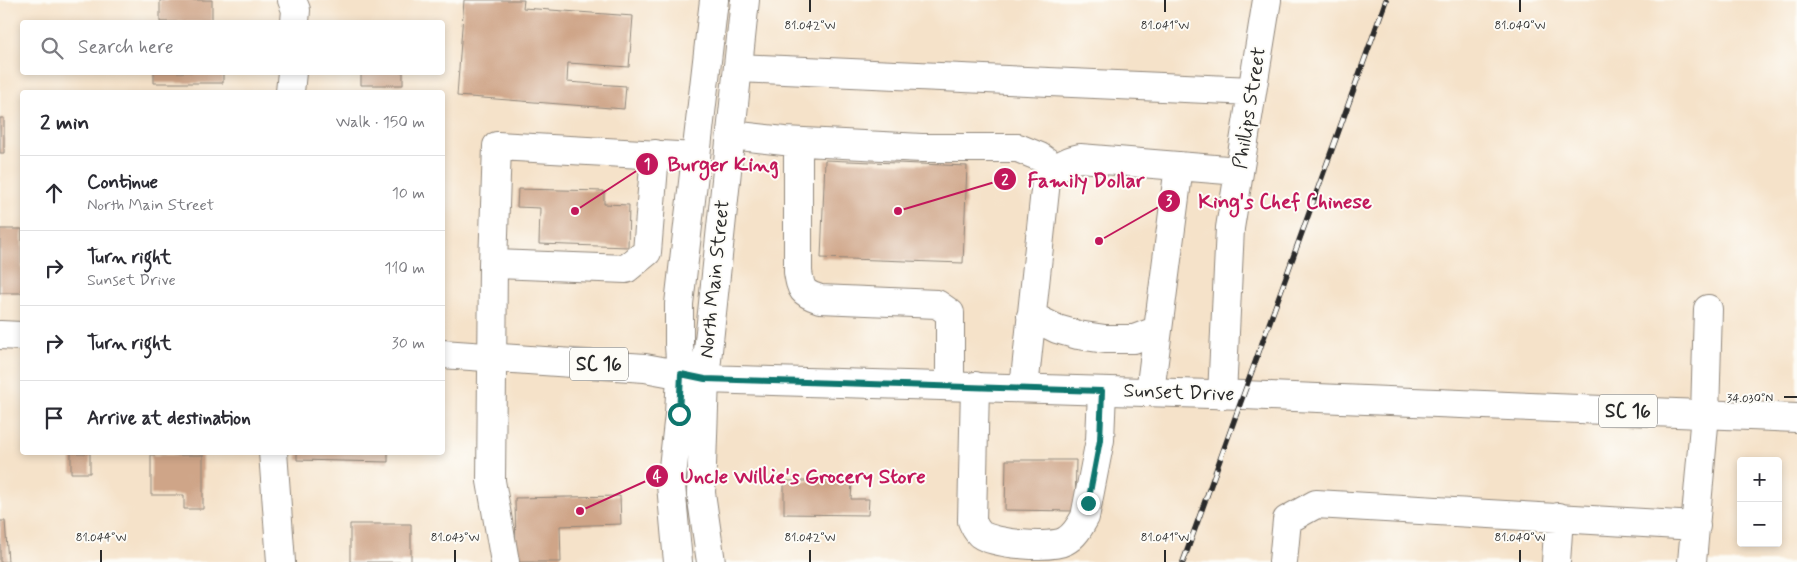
<!DOCTYPE html>
<meta charset="utf-8">
<style>
:root{--surface:#fff;--page:#f2f2f3;--text:#2b2b33;--muted:#7c7c81;--line:#e1e1e2}
body{margin:0;font-family:Mynerve,sans-serif;background:var(--page);color:var(--text)}
.controls{position:absolute;right:15px;bottom:15px;display:grid;overflow:hidden;border-radius:5px;box-shadow:0 2px 8px #0003}
.controls button{width:45px;height:45px;display:grid;place-items:center;padding:0;border:0;border-bottom:1px solid var(--line);background:var(--surface);color:var(--text);font:25px sans-serif}
.stop{position:absolute;width:15px;height:15px;margin:-11px;border:4px solid #0f766e;border-radius:50%;background:#fff}
.stop.end{background:#0f766e;border-color:#fff;box-shadow:0 1px 5px #0008}
.list{margin:0;padding:0;list-style:none}
h2{display:flex;justify-content:space-between;align-items:center;height:65px;margin:0;padding:0 20px;font-size:21px}
h2 small{font-size:16px;font-weight:400;color:var(--muted)}
.list li{display:grid;grid-template-columns:32px 1fr auto;gap:15px;align-items:center;box-sizing:border-box;height:75px;padding:0 20px;border-top:1px solid var(--line)}
.list b{display:block;font-size:19px;white-space:nowrap}
.list p{margin:0;font-size:16px;white-space:nowrap;color:var(--muted)}
.list em{font-size:16px;font-style:normal;color:var(--muted)}
.icon{flex:none;width:28px;height:28px;fill:none;stroke:currentColor;stroke-width:2;stroke-linecap:round;stroke-linejoin:round}
.map{position:relative;flex:none;width:1797px;height:562px;overflow:hidden}
.search{position:absolute;background:var(--surface);box-shadow:0 2px 8px #0003;left:20px;top:20px;width:425px;height:55px;display:flex;align-items:center;gap:12px;box-sizing:border-box;padding:0 18px;border-radius:5px;color:var(--muted);font-size:19px}
.panel{position:absolute;background:var(--surface);box-shadow:0 2px 8px #0003;left:20px;top:90px;width:425px;height:365px;border-radius:5px}
.map>svg:first-child{display:block}
.building{fill:#cfa588}
.lines{fill:none;stroke-linecap:round;stroke-linejoin:round}
.minor-casing{stroke:#90867a;stroke-width:30}
.major-casing{stroke:#90867a;stroke-width:30}
.minor{stroke:#fff;stroke-width:28}
.major{stroke:#fff;stroke-width:28}
.rail-casing{stroke:#2b2b2b;stroke-width:5.5}
.rail{stroke:#fdfcf7;stroke-width:4;stroke-dasharray:11;stroke-linecap:butt}
.route{stroke:#0f766e;stroke-width:6}
.ticks{fill:none;stroke:#2b2b2b;stroke-width:2}
.labels{text-anchor:middle;dominant-baseline:central;stroke-width:4;stroke-linejoin:round;paint-order:stroke}
.shield{fill:#fdfcf7;stroke:#6a6a68;stroke-width:1}
.shield-label{font-size:19px;font-weight:bold;fill:#2b2b2b}
.street-label{font-size:20px;fill:#2b2b2b;stroke:#fdfcf7}
.ticks-label{font-size:12px;text-anchor:middle;fill:#2b2b2b;stroke:#fdfcf7;stroke-width:4;stroke-linejoin:round;paint-order:stroke}
.leader{fill:none;stroke:#c2185b;stroke-width:2}
.callout-dot{fill:#c2185b;stroke:#fdfcf7;stroke-width:2}
.mark-label{font-size:15px;text-anchor:middle;font-weight:bold;fill:#fff}
.callout-label{font-size:21px;text-anchor:middle;font-weight:bold;fill:#c2185b;stroke:#fdfcf7;stroke-width:4;stroke-linejoin:round;paint-order:stroke}
</style>
<div class="map">
<svg width="1797" height="562" viewBox="0 0 1797 562">
<rect width="100%" height="100%" fill="#fdfcf7"/>
<filter id="ink" filterUnits="userSpaceOnUse"><feTurbulence type="fractalNoise" baseFrequency=".02" numOctaves="2"/><feDisplacementMap in="SourceGraphic" scale="10" xChannelSelector="R" yChannelSelector="G"/><feConvolveMatrix kernelMatrix="1 2 1 2 8 2 1 2 1" color-interpolation-filters="sRGB"/></filter>
<filter id="wash" filterUnits="userSpaceOnUse"><feTurbulence type="fractalNoise" baseFrequency=".0096" numOctaves="4" result="noise"/><feDisplacementMap in="SourceGraphic" scale="20" xChannelSelector="R" yChannelSelector="G"/><feGaussianBlur stdDeviation="1.12" result="paint"/><feColorMatrix in="noise" values="0 0 0 0 0 0 0 0 0 0 0 0 0 0 0 0 0 1.4 0 .05"/><feComposite in="paint" operator="in"/></filter>
<g filter="url(#wash)">
<rect width="100%" height="100%" fill="#f5e2c9"/>
<g id="blocks">
<!-- building -->
<path class="building" d="M160,0H212V22H160Z
M464,0H524L523,8L633,16L629,67L568,63L567,82L626,86L624,109L457,96Z
M154,72H223V83H154Z
M361,72H403V85H361Z
M0,118H4V153H0Z
M825,160L967,166L963,263L821,258Z
M518,189L604,191V204L629,205L628,247L539,244L540,208L517,207Z
M0,229H22V293H0Z
M297,452H388V462L297,460Z
M71,453H90V473H71Z
M151,455H203V509H184V495H151Z
M1006,460H1076L1075,511L1005,510Z
M784,481H852L851,499H869L868,515L784,514Z
M620,496L621,524L560,526L561,562H516L515,498Z
M0,521H5L8,562H0Z
M350,524H411V562H350Z"/>
</g>
</g>
<g filter="url(#ink)">
<use href="#blocks" fill-opacity="0" stroke="#90867a" stroke-width="1"/>
<g class="lines">
<defs>
<path id="minor" d="M292,0L296,10L295,22
M738,68L1252,91
M290,92L292,72
M731,135L784,141L922,148H1018L1040,157L1056,168
M798,142V272C801,290 802,293 820,299L937,304L950,313V385
M655,154L647,252L626,269L493,264L497,146L696,157
M493,264L491,481L505,562
M1031,316L1057,329L1078,335L1105,339H1134L1158,330
M975,386L972,521C974,526 976,530 980,534C994,544 1050,549 1065,541C1075,536 1080,526 1085,517L1100,440L1102,391
M1024,388L1046,181C1056,168 1064,161 1080,158L1239,171
M1150,392L1179,166
M1222,395L1230,228L1267,0
M273,452L281,562
M1283,562L1287,520L1316,504L1696,526
M1556,562L1559,517
M1692,562L1705,414L1708,309"/>
<path id="major" d="M0,335L22,336
M442,354L645,368L705,379L1244,395L1797,418
M678,562L671,485L679,414L681,374L679,345V304L714,0
M711,562L701,493L705,379L745,0"/>
</defs>
<!-- minor casing -->
<use href="#minor" class="minor-casing"/>
<!-- major casing -->
<use href="#major" class="major-casing"/>
<!-- minor -->
<use href="#minor" class="minor"/>
<!-- major -->
<use href="#major" class="major"/>
<defs>
<path id="rail" d="M1183,562L1386,0"/>
</defs>
<!-- rail casing -->
<use href="#rail" class="rail-casing"/>
<!-- rail -->
<use href="#rail" class="rail"/>
</g>
</g>
<g class="lines" filter="url(#ink)">
<!-- route -->
<path class="route" d="M679,414L681,374L705,379L1102,391L1100,440L1088,503"/>
</g>
<!-- ticks -->
<path class="ticks" d="M810,0V12M1165,0V12M1520,0V12M1784,397H1797M101,550V562M455,550V562M810,550V562M1165,550V562M1520,550V562"/>
<g class="labels">
<!-- shield labels -->
<g class="shield">
<rect x="570" y="347.5" width="58" height="33" rx="4"/>
<rect x="1599" y="394.5" width="58" height="33" rx="4"/>
</g>
<g class="shield-label">
<text x="599" y="364">SC 16</text>
<text x="1628" y="411">SC 16</text>
</g>
<!-- street labels -->
<g class="street-label">
<text transform="translate(1250 108) rotate(-81)">Phillips Street</text>
<text transform="translate(715 279) rotate(-84)">North Main Street</text>
<text transform="translate(1179 393) rotate(2)">Sunset Drive</text>
</g>
</g>
<g class="ticks-label">
<text x="810" y="29">81.042°W</text>
<text x="1165" y="29">81.041°W</text>
<text x="1520" y="29">81.040°W</text>
<text x="1750" y="402">34.030°N</text>
<text x="101" y="541">81.044°W</text>
<text x="455" y="541">81.043°W</text>
<text x="810" y="541">81.042°W</text>
<text x="1165" y="541">81.041°W</text>
<text x="1520" y="541">81.040°W</text>
</g>
<!-- callouts -->
<path class="leader" d="M575 211L647 164M898 211L1005 179M1099 241L1169 201M580 511L657 476"/>
<g class="callout-dot">
<circle cx="575" cy="211" r="5"/>
<circle cx="898" cy="211" r="5"/>
<circle cx="1099" cy="241" r="5"/>
<circle cx="580" cy="511" r="5"/>
<circle cx="647" cy="164" r="12"/>
<circle cx="1005" cy="179" r="12"/>
<circle cx="1169" cy="201" r="12"/>
<circle cx="657" cy="476" r="12"/>
</g>
<g class="mark-label">
<text x="647" y="169">1</text>
<text x="1005" y="185">2</text>
<text x="1169" y="206">3</text>
<text x="657" y="481">4</text>
</g>
<g class="callout-label">
<text x="723" y="171">Burger King</text>
<text x="1086" y="187">Family Dollar</text>
<text x="1285" y="208">King's Chef Chinese</text>
<text x="803" y="483">Uncle Willie's Grocery Store</text>
</g>
</svg>
<div class="controls">
<button>+</button>
<button>−</button>
</div>
<div class="stop" style="left:679px;top:414px"></div>
<div class="stop end" style="left:1088px;top:503px"></div>
<div class="search"><svg class="icon" aria-label="search" viewBox="0 0 24 24"><circle cx="10" cy="10" r="6"/><path d="M15 15l6 6"/></svg>Search here</div>
<section class="panel">
<h2>2 min<small>Walk · 150 m</small></h2>
<ul class="list">
<li><svg class="icon" aria-label="ahead" viewBox="0 0 24 24"><path d="M12 20V5M6 11l6-6 6 6"/></svg><div><b>Continue</b><p>North Main Street</p></div><em>10 m</em></li>
<li><svg class="icon" aria-label="right" viewBox="0 0 24 24"><path d="M7 20v-9h11M14 6l5 5-5 5"/></svg><div><b>Turn right</b><p>Sunset Drive</p></div><em>110 m</em></li>
<li><svg class="icon" aria-label="right" viewBox="0 0 24 24"><path d="M7 20v-9h11M14 6l5 5-5 5"/></svg><div><b>Turn right</b></div><em>30 m</em></li>
<li><svg class="icon" aria-label="arrive" viewBox="0 0 24 24"><path d="M6 21V4h12l-3 4 3 4H6"/></svg><div><b>Arrive at destination</b></div></li>
</ul>
</section>
</div>
